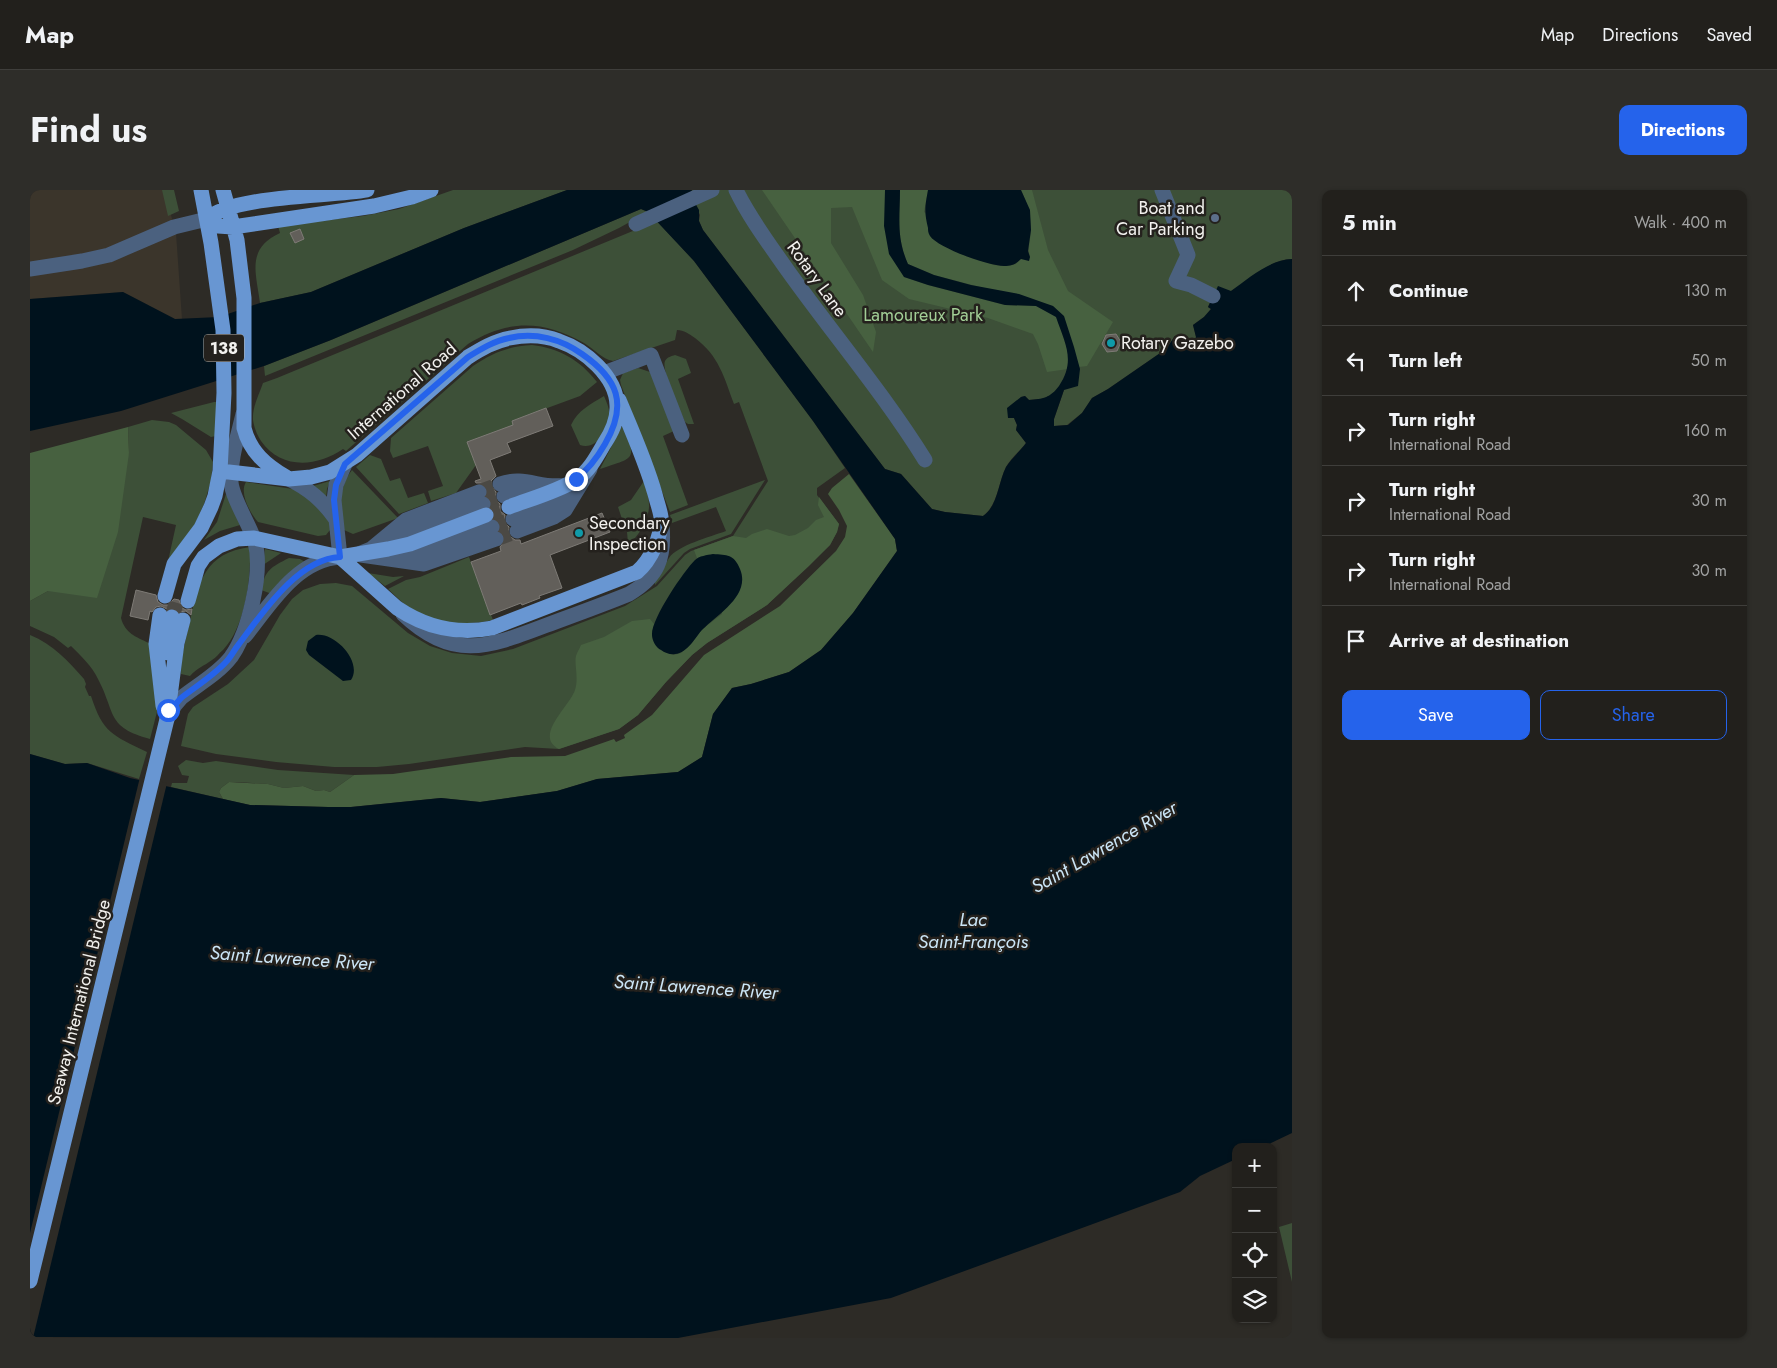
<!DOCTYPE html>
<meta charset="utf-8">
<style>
:root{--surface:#22201c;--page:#2e2d29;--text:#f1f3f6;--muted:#a2a3a3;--line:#3f3e3b;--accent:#2563eb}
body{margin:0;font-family:Jost,sans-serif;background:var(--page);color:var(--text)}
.controls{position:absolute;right:15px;bottom:15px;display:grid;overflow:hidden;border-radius:10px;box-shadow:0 1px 4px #0004}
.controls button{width:45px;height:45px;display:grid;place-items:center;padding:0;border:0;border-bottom:1px solid var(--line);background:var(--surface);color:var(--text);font:25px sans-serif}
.stop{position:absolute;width:15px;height:15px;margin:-11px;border:4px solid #2563eb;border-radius:50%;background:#fff}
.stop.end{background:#2563eb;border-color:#fff;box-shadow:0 1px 5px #0008}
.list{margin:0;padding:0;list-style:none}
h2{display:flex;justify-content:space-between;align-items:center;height:65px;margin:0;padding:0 20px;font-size:21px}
h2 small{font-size:16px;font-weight:400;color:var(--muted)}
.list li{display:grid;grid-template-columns:32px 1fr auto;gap:15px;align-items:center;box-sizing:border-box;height:70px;padding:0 20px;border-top:1px solid var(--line)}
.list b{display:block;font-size:19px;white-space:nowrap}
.list p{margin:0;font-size:16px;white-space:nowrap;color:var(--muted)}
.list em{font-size:16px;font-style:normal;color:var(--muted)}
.actions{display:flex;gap:10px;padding:15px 20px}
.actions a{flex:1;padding:11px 0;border:1px solid var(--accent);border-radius:10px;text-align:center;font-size:18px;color:var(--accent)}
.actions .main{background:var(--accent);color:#fff}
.icon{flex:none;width:28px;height:28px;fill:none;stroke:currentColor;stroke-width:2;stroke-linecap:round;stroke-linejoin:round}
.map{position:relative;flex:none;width:1262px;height:1148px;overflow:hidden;border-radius:10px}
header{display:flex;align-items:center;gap:30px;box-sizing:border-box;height:70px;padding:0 25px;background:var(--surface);border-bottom:1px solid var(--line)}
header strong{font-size:24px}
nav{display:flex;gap:28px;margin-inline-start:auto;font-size:18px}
.intro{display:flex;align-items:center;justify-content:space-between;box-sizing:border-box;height:120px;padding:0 30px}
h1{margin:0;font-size:35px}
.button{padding:12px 22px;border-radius:10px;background:var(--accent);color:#fff;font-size:18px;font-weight:700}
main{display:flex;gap:30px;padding:0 30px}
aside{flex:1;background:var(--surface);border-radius:10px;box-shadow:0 1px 4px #0004}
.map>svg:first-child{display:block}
.built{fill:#3b352b}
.green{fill:#3d5038}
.forest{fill:#476140}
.water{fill:#00121d}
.pier{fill:#2d2b26}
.building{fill:#625f5a;stroke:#7e7b76}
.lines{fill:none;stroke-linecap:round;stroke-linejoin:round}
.minor-tunnel{stroke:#4b4944;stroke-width:15;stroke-dasharray:15 8;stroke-linecap:butt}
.major-tunnel{stroke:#4b4944;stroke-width:15;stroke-dasharray:15 8;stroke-linecap:butt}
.minor{stroke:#4b617f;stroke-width:15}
.major{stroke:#6896d2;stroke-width:15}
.route{stroke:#2563eb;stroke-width:6}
.service-dot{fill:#5c6f8a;stroke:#24211d;stroke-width:2}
.culture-dot{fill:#0f9aa8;stroke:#24211d;stroke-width:2}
.labels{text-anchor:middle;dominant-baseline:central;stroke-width:5;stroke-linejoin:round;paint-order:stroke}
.shield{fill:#24211d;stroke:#b4b3af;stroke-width:1}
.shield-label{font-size:16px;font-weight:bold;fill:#f2f1ee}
.poi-label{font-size:18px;fill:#f2f1ee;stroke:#24211d;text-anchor:start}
.street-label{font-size:18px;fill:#f2f1ee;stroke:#24211d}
.park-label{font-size:18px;fill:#a2ce96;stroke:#24211d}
.water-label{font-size:19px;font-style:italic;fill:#cbe5f6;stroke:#24211d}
</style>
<header>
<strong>Map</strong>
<nav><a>Map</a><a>Directions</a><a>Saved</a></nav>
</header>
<div class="intro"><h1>Find us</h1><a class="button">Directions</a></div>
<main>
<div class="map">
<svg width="1262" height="1148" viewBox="0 0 1262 1148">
<rect width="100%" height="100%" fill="#2d2b26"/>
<!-- built -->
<path class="built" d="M0,0H134L146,43L152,129H145L93,102L0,109Z"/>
<!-- green -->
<path class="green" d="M132,0H144L149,21L138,26Z
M423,0H537L434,38L281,102L230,113C226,82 216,59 250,43L248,36L333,26L369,19Z
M662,0H1262V69C1238,70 1222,89 1203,100C1197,104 1189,105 1183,106L1178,117L1181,119L1174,127L1163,135L1166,147L1165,150L1162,151L1153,146H1145L1136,159L1078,199L1062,208L1052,223L1037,235L1024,236V229L1034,200L1012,209L999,210L995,206L991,207L981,227L984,228L987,235L986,240L996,253C990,261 981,268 976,277C968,293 968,315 953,326L915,322L902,319L871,284L855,279L673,40L669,31L670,25L660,4Z
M611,19L618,22L589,38L543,60L235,186L234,176L301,150Z
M627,31L664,71L783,231L815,278L787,298V305L809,334L807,342L800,355L737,415L677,453L662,465L636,492L608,525L589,539L529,559L495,557L379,574L347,577H304L246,572L186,564L151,556L158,524L163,517L198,494L224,470L250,425L262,409L273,400L290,394L306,393L322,396L378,443L400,456L422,463L451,466L483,459L595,416L627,396L655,365L661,361L703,346L738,291L709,212L704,214C694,187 689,166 665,148C659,144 654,140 647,140L645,150L583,171C572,169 564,159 554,153C513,130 479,129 438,154L316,261L313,259C287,277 251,280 231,251C227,245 224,237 223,230C222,217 229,205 233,193L247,188Z
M502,155C529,158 550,170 567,192L550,206L482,231L485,240L472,239L438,252L446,275L426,303L401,311L398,301L413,296L398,256L363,268L360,261L361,248L443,176C462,163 479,156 502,155Z
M645,165L656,169L661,183L648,189L664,234H658L655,232C650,221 631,180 635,171C637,167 642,166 645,165Z
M608,178L620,182L644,241L633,246L658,315L640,322L591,195L590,190L593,183Z
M574,206C577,213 580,219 579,226C579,240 566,261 550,255L541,235C548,220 561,214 574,206Z
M184,212H188L186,246L181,247L152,229L141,223Z
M122,230L139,232L146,235L176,260L183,272L181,291L174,314L165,334L137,376L146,335L113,327L91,428C95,443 106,447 119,453L128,518L120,549C76,537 86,523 68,489C62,476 51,466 41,456L38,458L24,447L0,436V411L18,401L99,263L98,237Z
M593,234C607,271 605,267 570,279Z
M340,265L351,269L360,291L370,288L378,308L394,303L398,313L369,324L326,277Z
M322,280L368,328L323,344L314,340C308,321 309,296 322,280Z
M735,290L701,344L660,359L654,363L625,395V392C631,384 634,376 639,368C648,355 680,347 696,341L686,317L642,333L640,325Z
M300,291L297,299L296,308L283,296Z
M614,291C618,305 622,316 616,329L595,338L588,317L601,310Z
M216,292L263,299L272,301L299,327L300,340L296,345L288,346L228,332C220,323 209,303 216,292Z
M196,304L199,308L210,335L190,341L174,350L187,332Z
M615,335L605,348L598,353L597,342Z
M220,357C221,389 216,435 193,460C189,463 186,468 182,470C174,476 167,478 160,486L151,484C151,465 156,449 160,431C168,392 175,363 220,357Z
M235,359L251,363L233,375Z
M439,367L463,430C434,436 403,435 379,418C371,412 365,405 358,399L376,390L390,387Z
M259,368L270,369L275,372L242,404L231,400C235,380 241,377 259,368Z
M338,383L363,387L374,386L355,396Z
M0,445C23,454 38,471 54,489L56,494L55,497L59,506H61C73,543 82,545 117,562L109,589L57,573L35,574L0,564Z
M156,570L173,573L186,571L248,580L324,585L300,602L294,600L286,601L273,596L254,598L238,594L206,592H199L191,598L189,602L193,609L141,597L142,593H157L159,586L152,585L148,576Z
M1262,1033V1092L1249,1037Z"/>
<!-- forest -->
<path class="forest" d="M732,0H855L856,17L874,87L898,95L975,115L1006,116L1026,126L1038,161V179L1017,182L1008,154L1003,144L958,128L879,109L852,90L822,17L801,18V53L833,105L846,142L843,162Z
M870,0H898L894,22L951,70L964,75L975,76L986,74L991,68L1000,67C997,58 1001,49 1001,39C1001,24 997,13 991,0H1002L1018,60L1038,101L1083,132L1057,176L1049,177L1034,127L1023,116L904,85L878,74C866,47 870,28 870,0Z
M98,237L99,263L88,342L67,408L18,401L0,411V263Z
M819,284L865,349L867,361L823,423L791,460L759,482L721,494L702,498L683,524L672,567L648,582L567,589L527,601L450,612L411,608L321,617H298L220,615L193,609L189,602L191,598L199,592L238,594L254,598L273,596L286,601L294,600L300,602L324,585L363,584L481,567L535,566L584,549L586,552L595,548L594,545L622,525L674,465L750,416L806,361L815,347L817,336L809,320L798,304L802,298Z
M789,307L809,334L807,342L800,355L779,376L737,415L677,453L662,465L636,492L608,525L589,539L529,559C503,546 540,516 545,500C549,488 544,474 546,466C547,462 550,458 551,455L574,447L602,431L620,429L624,434L622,445L634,462L644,465L651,463L662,453L670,441L692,424L683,364L667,368L664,360L703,346L716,348L722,344L737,339L759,346L765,345L778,338L786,330L794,327L788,315Z"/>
<!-- water -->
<path class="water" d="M537,0H662L660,4L669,20V31L673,40L855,279L871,284L902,319L915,322L953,326C968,316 968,293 976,277C981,269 990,261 996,253L986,240L987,235L984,228H978L977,218L991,207L995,206L999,210C1013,209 1020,208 1029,196C1046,171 1035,153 1026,127L1006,116L975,115L898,95L874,87L859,64L854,36L855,0H870C870,28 866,47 878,74L904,85L941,95L989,104L1023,116L1034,126L1044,157L1050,179L1048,196L1034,200L1024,229V236L1038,235L1052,223L1062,208L1078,199L1136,159L1145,146H1153L1162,151L1165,150L1166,147L1163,135L1174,127L1181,119L1178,117L1188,96L1201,101C1219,88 1239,70 1262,69V943L1233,957H1206V969L1170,986L1150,1002L861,1108L648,1148L0,1147V564L35,574L57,573L100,588L220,615L298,617H321L411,608L450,612L527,601L567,589L648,582L672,567L683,524L702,498L721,494L759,482L791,460L823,423L867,361L865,349L783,231L664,71L618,22L611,19L301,150L234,176L91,221L0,241V109L93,102L145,129L189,127L230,113L281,102L434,38Z
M898,0H991L1000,20L1001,40L998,61L1000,67L999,71L991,69C986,74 982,76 974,76C959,76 908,58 900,46C898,43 898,40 898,38C894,21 895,17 898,0Z
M683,364C697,365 704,364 710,379C721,405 688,424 673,439C665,447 658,463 645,464C641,465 635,463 631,460C626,458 622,450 622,445C621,429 654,381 665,370C669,366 677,365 683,364Z
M286,445C305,442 333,472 321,490L313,491L279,465L276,460L278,451Z"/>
<!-- pier -->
<path class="pier" d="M110,587L137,593L3,1148H0V1043Z"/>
<!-- building -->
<path class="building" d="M270,39L274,49L265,53L260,43Z
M1086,144L1091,152L1087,161L1077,162L1072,154L1076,145Z
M516,218L523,236L477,253L481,262L460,270L466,286L461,291V296L466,302L465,309L470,314V321L475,325L474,332L479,337L478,345L485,350H490L491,354L572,323L580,342L520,365L532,398L509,406L510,408L492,415L491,413L460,425L441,372L471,361L470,357L475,351V346L470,341L471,333L465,328V322L461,317L462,311L457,306L458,298L451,293H446L445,291L451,289L437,252L483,235L482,231Z
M106,400L126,405L128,412L133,415H138L144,409L149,410L152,418L156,420L162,419L161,425L156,421L149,422L143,418L137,419L131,416L126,417L122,422L120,421L118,430L100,426Z"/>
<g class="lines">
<!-- minor-tunnel -->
<path class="minor-tunnel" d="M449,302L470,294
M453,314L474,306
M462,337L483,329
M466,349L487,341"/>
<!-- major-tunnel -->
<path class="major-tunnel" d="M456,325L479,317
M142,427L147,410"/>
<!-- minor -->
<path class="minor" d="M706,0C720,29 740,55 758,81C803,144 854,204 895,270
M1132,0L1158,65L1146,91L1161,95L1183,106
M606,34L682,0
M0,79L52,71L79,65L144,37L177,29
M574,183L621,165L652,245
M259,289C279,299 292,310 305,328
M470,294C495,285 512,300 536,295
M474,306L506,295
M483,329L532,310L545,301
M487,341L524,327L535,320L560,279
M357,350L453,314
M331,363L341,359L376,330L449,302
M331,365L394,374L466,349
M372,370L462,337
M373,424C423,472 459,457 517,435C544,425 572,415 599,404C628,387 635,368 632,335
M215,446C240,415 266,370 310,367L304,310L306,295L315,274
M137,529L145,515L151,508C167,495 188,484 201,467C219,442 233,382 225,352C220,335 202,308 201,292C200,269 208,246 213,224"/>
<!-- major -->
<path class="major" d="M193,0L207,50L214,108V238C220,262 236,275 256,287
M177,29L188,36L203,37L344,16L382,7L401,0
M177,29C203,5 300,7 337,0
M190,281L259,289L281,287L300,282L327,265L438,167C451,159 464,151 480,148C495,145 514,145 529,151C555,160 586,186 587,215C588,230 582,242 574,254C566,268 559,281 546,290C526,302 500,309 479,317
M310,367L367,418C395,437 428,445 462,438L607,382C621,370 632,346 631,327C630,320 627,312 625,304C616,272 602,241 589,210
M135,406L144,374L171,338L181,317L185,306L190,281L194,203L193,140L181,53L171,0
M158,411L168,376L174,367L189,356L207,349L224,348L310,367L358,359L380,354L456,325
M130,425L126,454L133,516
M138,463L139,443L142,427
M0,1091L137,529L147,453L153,430"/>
</g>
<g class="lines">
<!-- route -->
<path class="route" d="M138,520L137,528L145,515L151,508C165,497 183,486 196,472C201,467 204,460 209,454C233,422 268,369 310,367L304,310L306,295L315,274L438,167C451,159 464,151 479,148C505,142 531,149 552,164C588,189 598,214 575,254C567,268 559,279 546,289"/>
</g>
<!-- markers -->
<circle class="service-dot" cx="1185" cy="28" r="5"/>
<g class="culture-dot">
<circle cx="1081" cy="153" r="5"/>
<circle cx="549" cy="343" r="5"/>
</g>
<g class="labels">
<!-- shield labels -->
<rect class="shield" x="174" y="144.5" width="40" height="27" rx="4"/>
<g class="shield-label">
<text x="194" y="158">138</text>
</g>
<!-- poi labels -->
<g class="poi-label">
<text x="1175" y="18" text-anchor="end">Boat and<tspan x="1175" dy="21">Car Parking</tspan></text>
<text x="1091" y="153">Rotary Gazebo</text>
<text x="559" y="333">Secondary<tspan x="559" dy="21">Inspection</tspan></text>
</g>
<!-- street labels -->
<g class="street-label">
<text transform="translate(787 89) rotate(54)">Rotary Lane</text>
<text transform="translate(372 201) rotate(-41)">International Road</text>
<text transform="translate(49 812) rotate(-76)">Seaway International Bridge</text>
</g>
<!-- park labels -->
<g class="park-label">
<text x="893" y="125">Lamoureux Park</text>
</g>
<!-- water labels -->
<g class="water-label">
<text transform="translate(1074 657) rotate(-30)">Saint Lawrence River</text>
<text x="943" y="729">Lac<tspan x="943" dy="22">Saint-François</tspan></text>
<text transform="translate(262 768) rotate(4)">Saint Lawrence River</text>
<text transform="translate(666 797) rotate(4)">Saint Lawrence River</text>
</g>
</g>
</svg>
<div class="controls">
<button>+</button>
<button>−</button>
<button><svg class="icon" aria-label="locate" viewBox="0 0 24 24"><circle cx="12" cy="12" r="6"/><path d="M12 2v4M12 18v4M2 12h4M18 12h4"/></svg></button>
<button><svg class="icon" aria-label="layers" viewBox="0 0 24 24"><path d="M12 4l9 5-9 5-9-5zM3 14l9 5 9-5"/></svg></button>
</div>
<div class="stop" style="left:138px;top:520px"></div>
<div class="stop end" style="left:546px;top:289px"></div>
</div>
<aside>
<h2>5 min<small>Walk · 400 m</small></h2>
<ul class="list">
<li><svg class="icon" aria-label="ahead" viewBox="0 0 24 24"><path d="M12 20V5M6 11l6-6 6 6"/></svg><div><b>Continue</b></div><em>130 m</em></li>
<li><svg class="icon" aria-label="left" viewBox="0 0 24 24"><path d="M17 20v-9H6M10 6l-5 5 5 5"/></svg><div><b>Turn left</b></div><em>50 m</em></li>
<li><svg class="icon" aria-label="right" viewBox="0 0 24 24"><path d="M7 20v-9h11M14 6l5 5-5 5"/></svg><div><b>Turn right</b><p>International Road</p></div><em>160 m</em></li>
<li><svg class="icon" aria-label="right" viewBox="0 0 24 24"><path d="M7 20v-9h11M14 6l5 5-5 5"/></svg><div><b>Turn right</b><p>International Road</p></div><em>30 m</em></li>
<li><svg class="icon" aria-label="right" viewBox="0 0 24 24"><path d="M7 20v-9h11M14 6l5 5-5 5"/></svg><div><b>Turn right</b><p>International Road</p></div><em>30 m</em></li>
<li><svg class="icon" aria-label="arrive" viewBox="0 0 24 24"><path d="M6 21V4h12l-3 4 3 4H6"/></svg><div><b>Arrive at destination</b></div></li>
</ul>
<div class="actions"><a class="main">Save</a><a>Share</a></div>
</aside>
</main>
